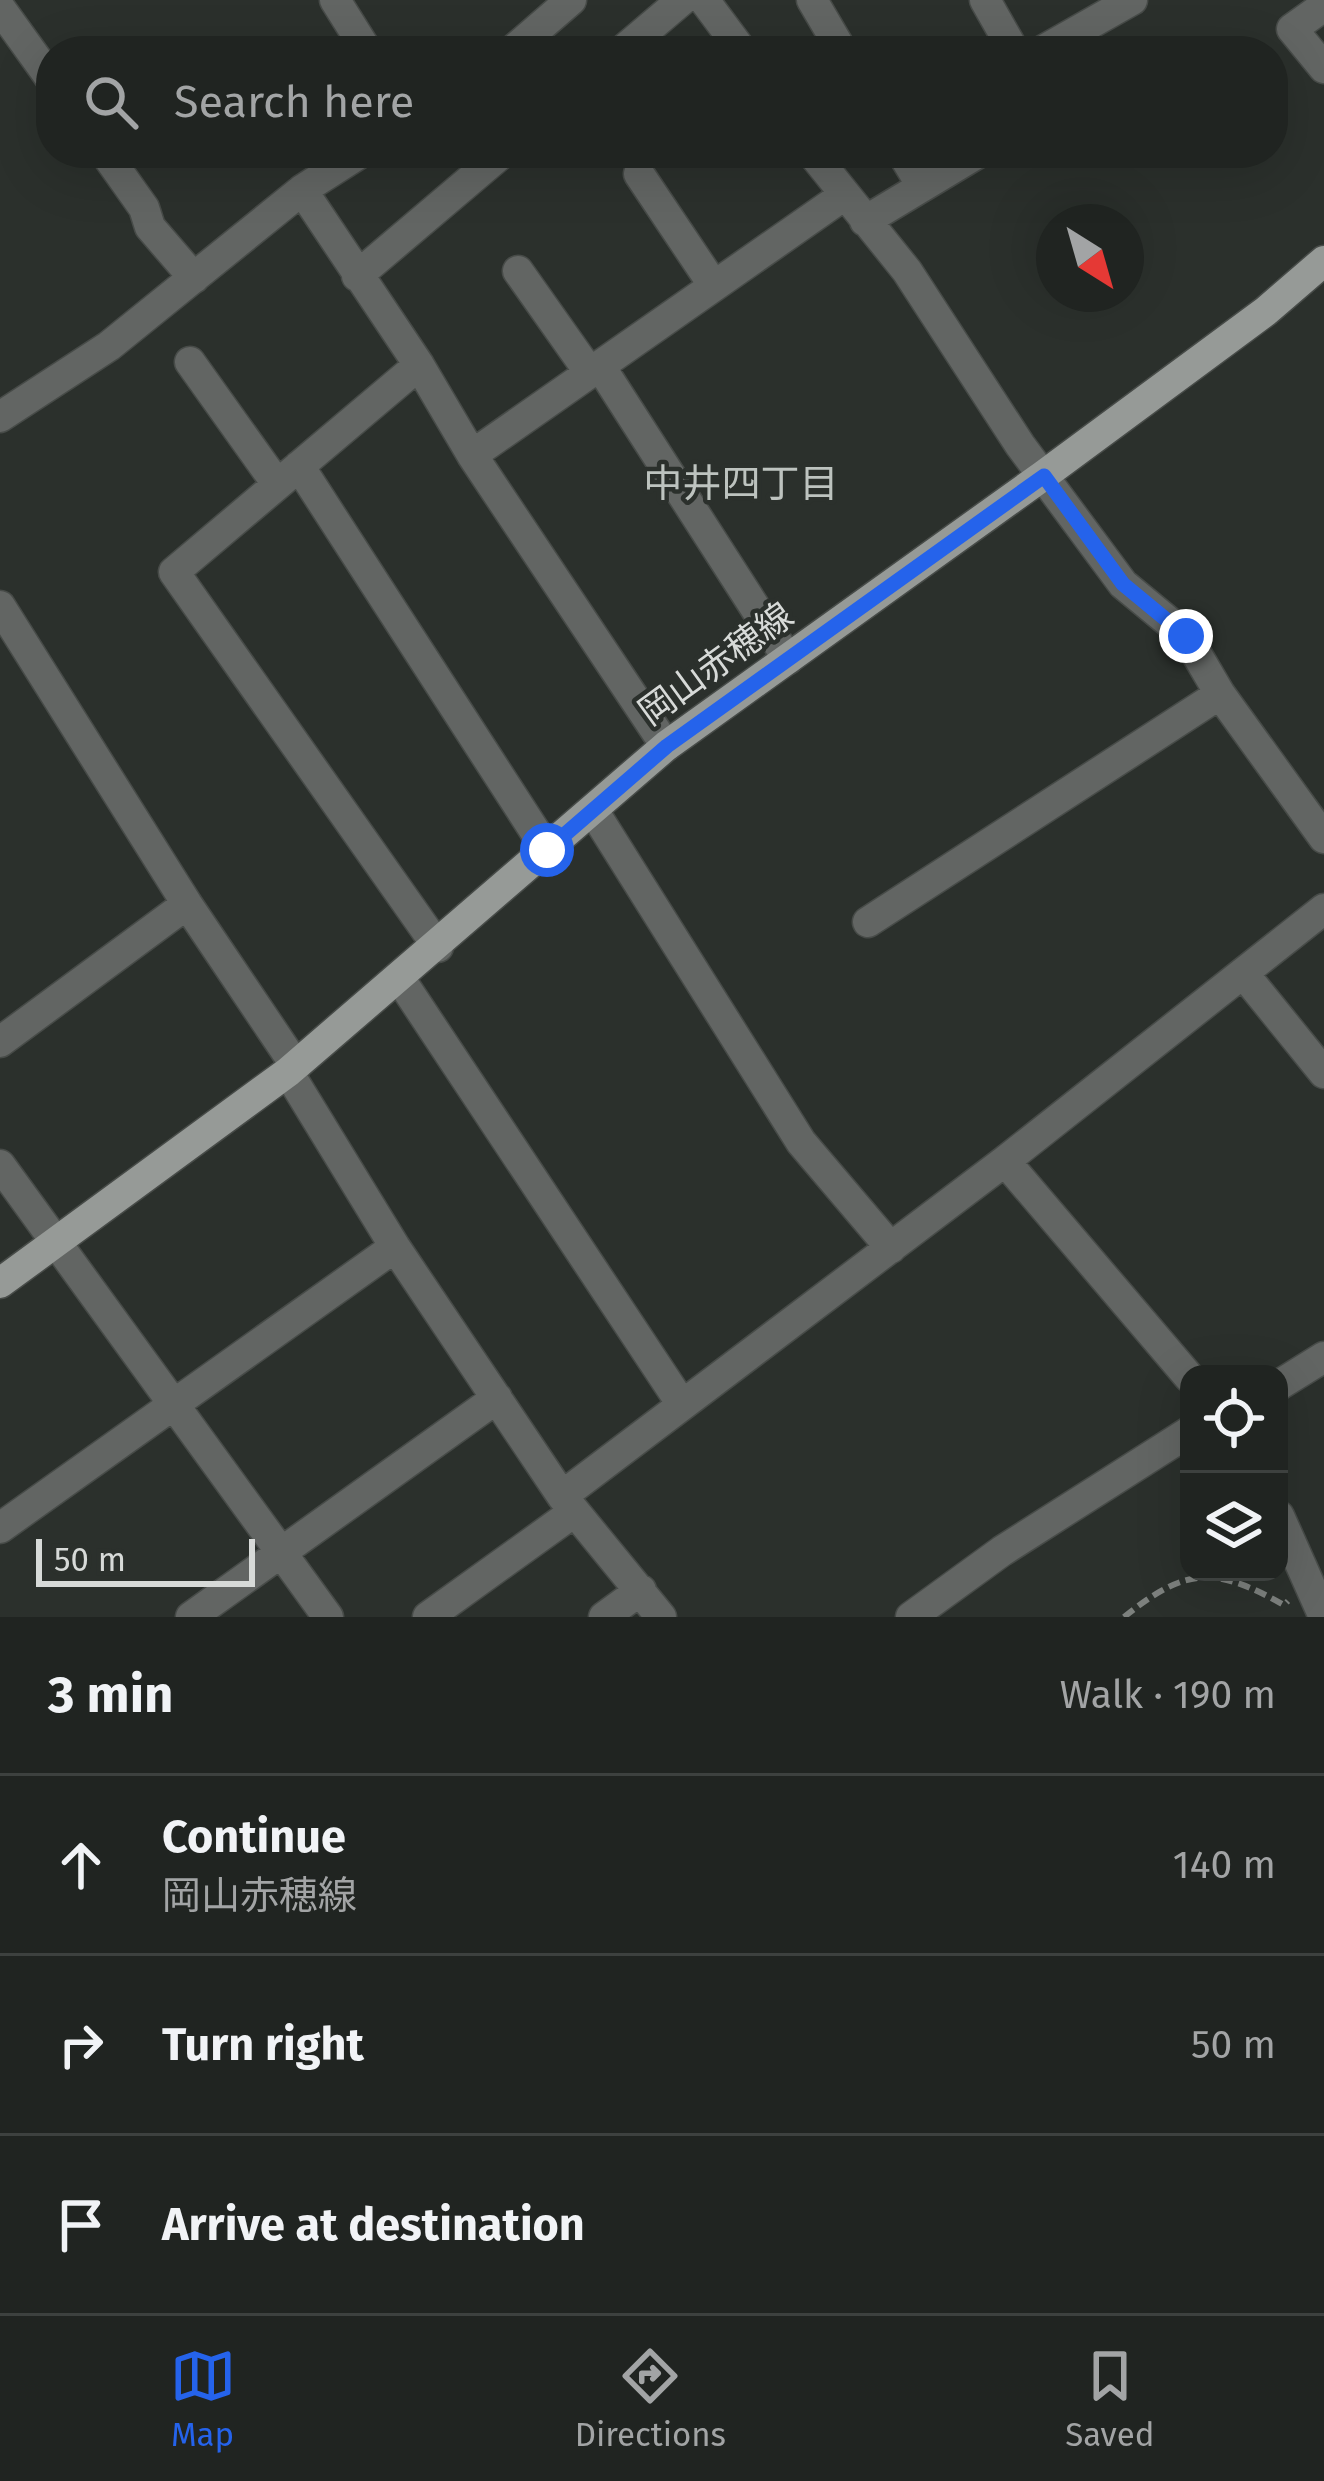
<!DOCTYPE html>
<meta charset="utf-8">
<style>
:root{--surface:#202421;--page:#282c2a;--text:#f1f3f6;--muted:#a2a4a5;--line:#3d413f;--accent:#2563eb}
body{margin:0;font-family:"Fira Sans","Noto Sans JP",sans-serif;background:var(--page);color:var(--text)}
.controls{position:absolute;right:36px;bottom:36px;display:grid;overflow:hidden;border-radius:24px;box-shadow:0 12px 48px #0002}
.controls button{width:108px;height:108px;display:grid;place-items:center;padding:0;border:0;border-bottom:3px solid var(--line);background:var(--surface);color:var(--text);font:60px sans-serif}
.compass{position:absolute;left:1036px;top:204px;width:108px;height:108px;border-radius:50%;background:var(--surface);box-shadow:0 12px 48px #0002;rotate:143deg}
.scale{position:absolute;left:36px;bottom:30px;width:219px;box-sizing:border-box;padding-left:12px;border:6px solid #d7dad8;border-top:0;font-size:33px;line-height:42px;white-space:nowrap;color:#d7dad8;-webkit-text-stroke:9px #2b302c;paint-order:stroke}
.stop{position:absolute;width:36px;height:36px;margin:-27px;border:9px solid #2563eb;border-radius:50%;background:#fff}
.stop.end{background:#2563eb;border-color:#fff;box-shadow:0 3px 12px #0008}
.list{margin:0;padding:0;list-style:none}
h2{display:flex;justify-content:space-between;align-items:center;height:156px;margin:0;padding:0 48px;font-size:51px}
h2 small{font-size:39px;font-weight:400;color:var(--muted)}
.list li{display:grid;grid-template-columns:78px 1fr auto;gap:36px;align-items:center;box-sizing:border-box;height:180px;padding:0 48px;border-top:3px solid var(--line)}
.list b{display:block;font-size:45px;white-space:nowrap}
.list p{margin:0;font-size:39px;white-space:nowrap;color:var(--muted)}
.list em{font-size:39px;font-style:normal;color:var(--muted)}
.icon{flex:none;width:66px;height:66px;fill:none;stroke:currentColor;stroke-width:2;stroke-linecap:round;stroke-linejoin:round}
.map{position:relative;flex:none;width:1324px;height:1617px;overflow:hidden}
.search{position:absolute;background:var(--surface);box-shadow:0 12px 48px #0002;left:36px;right:36px;top:36px;height:132px;display:flex;align-items:center;gap:30px;box-sizing:border-box;padding:0 42px;border-radius:48px;color:var(--muted);font-size:45px}
.sheet{height:696px;background:var(--surface)}
nav{display:flex;justify-content:space-around;align-items:center;box-sizing:border-box;height:168px;border-top:3px solid var(--line);background:var(--surface);font-size:33px;color:var(--muted)}
nav a{display:grid;justify-items:center;gap:6px}
nav .on{color:var(--accent)}
.map>svg:first-child{display:block}
.lines{fill:none;stroke-linecap:round;stroke-linejoin:round}
.minor-casing{stroke:#474b48;stroke-width:33}
.major-casing{stroke:#474b48;stroke-width:33}
.path{stroke:#7d817e;stroke-width:6;stroke-dasharray:12 6;stroke-linecap:butt}
.minor{stroke:#626563;stroke-width:30}
.major{stroke:#969a97;stroke-width:30}
.route{stroke:#2563eb;stroke-width:15}
.labels{text-anchor:middle;dominant-baseline:central;stroke-width:9;stroke-linejoin:round;paint-order:stroke}
.street-label{font-size:36px;fill:#d7dad8;stroke:#2b302c}
.neighbourhood-label{font-size:39px;fill:#bdc3bf;stroke:#2b302c}
</style>
<div class="map">
<svg width="1324" height="1617" viewBox="0 0 1324 1617">
<rect width="100%" height="100%" fill="#2b302c"/>
<g class="lines">
<defs>
<path id="minor" d="M335,0L367,51
M704,0L742,51
M812,0L842,51
M985,0L1014,51
M1324,6L1292,29L1324,68
M0,8L51,79
M512,51L571,0
M622,51L682,0
M1042,51L1132,0
M105,153L144,208L150,227L194,278
M360,153L302,190L419,365L472,455L666,746
M812,153L907,271L1020,445L1123,584L1186,636L1220,694L1324,838
M902,153L922,186
M639,174L714,286
M865,221L978,153
M518,271L590,373
M357,276L502,153
M190,362L277,484
M419,365L174,572L438,947
M600,366L788,659
M0,417L109,346L302,190
M472,455L843,196
M299,466L547,850
M0,606L187,904L296,1066
M594,812L801,1142L891,1248
M868,922L1220,694
M1243,973L1324,1073
M400,979L681,1403
M0,1042L187,904
M288,1072L395,1247L562,1496L661,1617
M1005,1161L1189,1377
M0,1165L328,1617
M1279,1385L1324,1357
M562,1496L1005,1161L1324,909
M1279,1516L1324,1617
M0,1528L395,1247
M191,1617L497,1398
M428,1617L574,1512
M604,1617L641,1590
M911,1617L1002,1551L1189,1432"/>
<path id="major" d="M0,1283L288,1072L666,746L1044,475L1266,311L1324,261"/>
</defs>
<!-- minor casing -->
<use href="#minor" class="minor-casing"/>
<!-- major casing -->
<use href="#major" class="major-casing"/>
<!-- path -->
<path class="path" d="M1124,1617C1186,1567 1215,1566 1284,1605L1288,1601"/>
<!-- minor -->
<use href="#minor" class="minor"/>
<!-- major -->
<use href="#major" class="major"/>
</g>
<g class="lines">
<!-- route -->
<path class="route" d="M547,850L667,746L1044,476L1123,584L1186,636"/>
</g>
<g class="labels">
<!-- street labels -->
<g class="street-label">
<text transform="translate(716 664) rotate(-36)">岡山赤穂線</text>
</g>
<!-- neighbourhood labels -->
<g class="neighbourhood-label">
<text x="741" y="484">中井四丁目</text>
</g>
</g>
</svg>
<div class="controls">
<button><svg class="icon" aria-label="locate" viewBox="0 0 24 24"><circle cx="12" cy="12" r="6"/><path d="M12 2v4M12 18v4M2 12h4M18 12h4"/></svg></button>
<button><svg class="icon" aria-label="layers" viewBox="0 0 24 24"><path d="M12 4l9 5-9 5-9-5zM3 14l9 5 9-5"/></svg></button>
</div>
<svg class="compass" viewBox="-18 -18 36 36"><path d="M0-13l5 13h-10z" fill="#e53935"/><path d="M0 13l5-13h-10z" fill="#a2a4a5"/></svg>
<div class="scale">50 m</div>
<div class="stop" style="left:547px;top:850px"></div>
<div class="stop end" style="left:1186px;top:636px"></div>
<div class="search"><svg class="icon" aria-label="search" viewBox="0 0 24 24"><circle cx="10" cy="10" r="6"/><path d="M15 15l6 6"/></svg>Search here</div>
</div>
<section class="sheet">
<h2>3 min<small>Walk · 190 m</small></h2>
<ul class="list">
<li><svg class="icon" aria-label="ahead" viewBox="0 0 24 24"><path d="M12 20V5M6 11l6-6 6 6"/></svg><div><b>Continue</b><p>岡山赤穂線</p></div><em>140 m</em></li>
<li><svg class="icon" aria-label="right" viewBox="0 0 24 24"><path d="M7 20v-9h11M14 6l5 5-5 5"/></svg><div><b>Turn right</b></div><em>50 m</em></li>
<li><svg class="icon" aria-label="arrive" viewBox="0 0 24 24"><path d="M6 21V4h12l-3 4 3 4H6"/></svg><div><b>Arrive at destination</b></div></li>
</ul>
</section>
<nav>
<a class="on"><svg class="icon" aria-label="map" viewBox="0 0 24 24"><path d="M3 6l6-2 6 2 6-2v14l-6 2-6-2-6 2zM9 4v14M15 6v14"/></svg>Map</a>
<a><svg class="icon" aria-label="directions" viewBox="0 0 24 24"><path d="M12 3l9 9-9 9-9-9zM9 14v-3h6M13 9l2 2-2 2"/></svg>Directions</a>
<a><svg class="icon" aria-label="saved" viewBox="0 0 24 24"><path d="M7 4h10v16l-5-4-5 4z"/></svg>Saved</a>
</nav>
